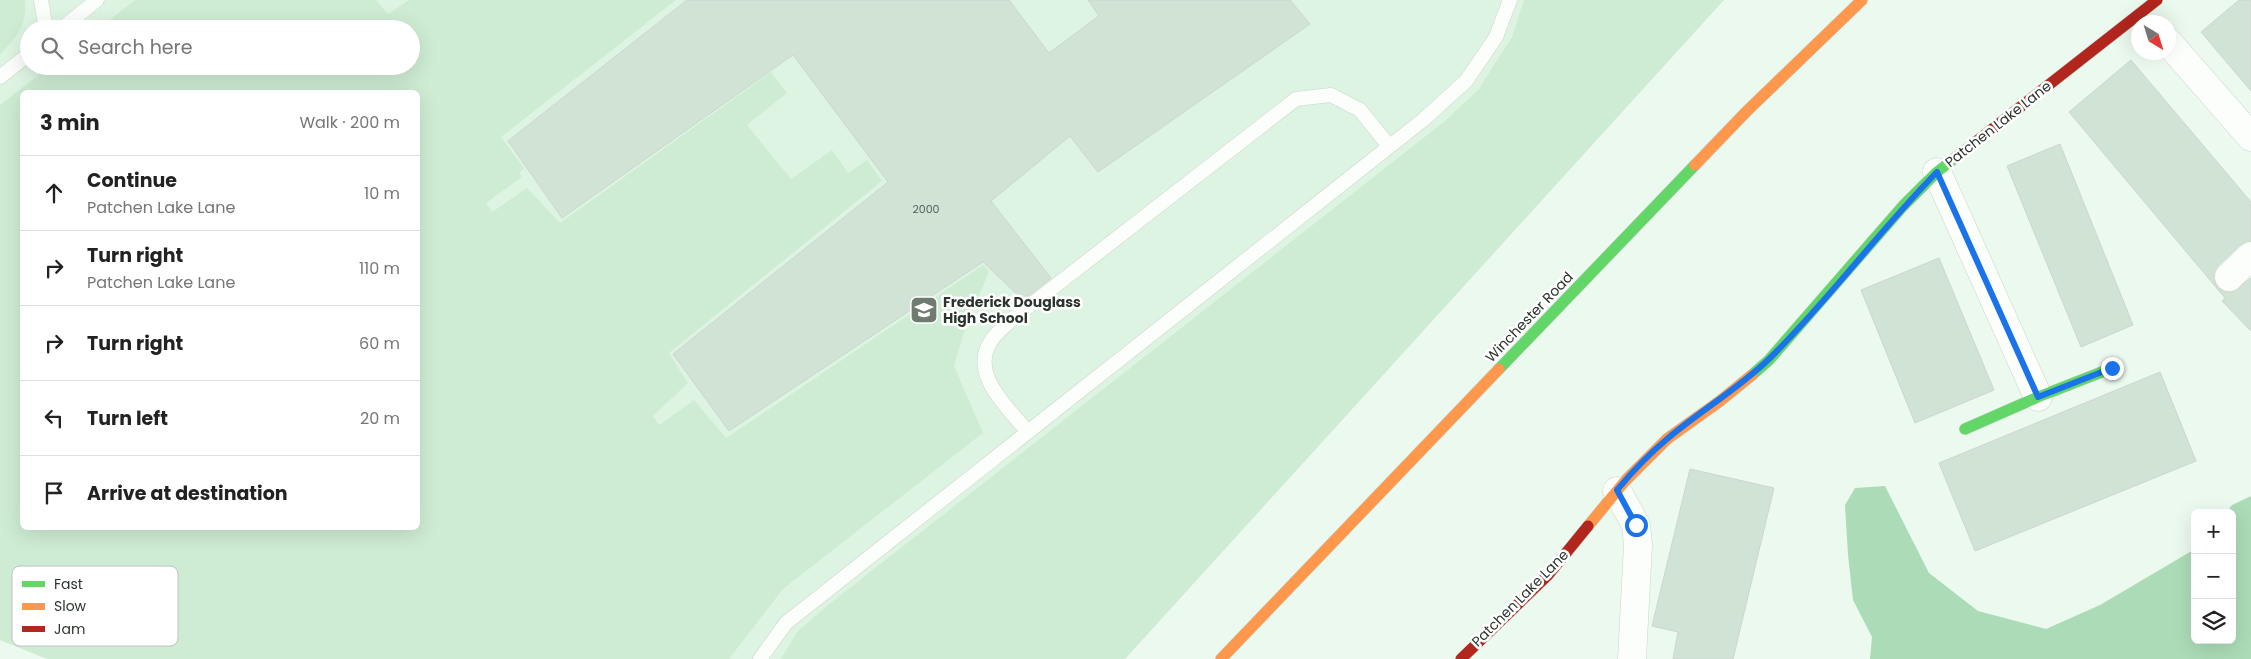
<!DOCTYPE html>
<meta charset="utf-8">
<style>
:root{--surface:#fff;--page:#f2f2f2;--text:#222;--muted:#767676;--line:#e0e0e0}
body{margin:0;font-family:Poppins,sans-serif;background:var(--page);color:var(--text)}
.controls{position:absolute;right:15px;bottom:15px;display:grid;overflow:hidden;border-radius:8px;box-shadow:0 5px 20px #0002}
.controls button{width:45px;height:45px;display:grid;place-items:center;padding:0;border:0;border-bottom:1px solid var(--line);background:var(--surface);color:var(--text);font:25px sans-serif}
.compass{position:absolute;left:2131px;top:15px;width:45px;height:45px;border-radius:50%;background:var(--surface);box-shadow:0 5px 20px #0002;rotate:142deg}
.stop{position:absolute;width:15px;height:15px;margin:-11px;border:4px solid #1a73e8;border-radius:50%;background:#fff}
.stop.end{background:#1a73e8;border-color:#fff;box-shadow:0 1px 5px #0008}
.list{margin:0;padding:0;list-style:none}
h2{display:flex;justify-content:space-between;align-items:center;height:65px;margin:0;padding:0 20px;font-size:21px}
h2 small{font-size:16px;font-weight:400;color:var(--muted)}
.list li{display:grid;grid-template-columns:32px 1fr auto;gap:15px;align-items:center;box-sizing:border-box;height:75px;padding:0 20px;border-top:1px solid var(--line)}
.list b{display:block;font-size:19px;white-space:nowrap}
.list p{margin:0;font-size:16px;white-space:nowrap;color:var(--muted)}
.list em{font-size:16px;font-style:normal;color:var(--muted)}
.icon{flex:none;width:28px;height:28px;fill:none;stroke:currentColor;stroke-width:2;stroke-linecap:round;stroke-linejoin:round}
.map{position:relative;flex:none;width:2251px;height:659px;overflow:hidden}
.search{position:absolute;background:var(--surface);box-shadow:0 5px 20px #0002;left:20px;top:20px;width:400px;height:55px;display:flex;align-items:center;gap:12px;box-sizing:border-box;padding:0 18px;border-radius:28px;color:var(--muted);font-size:19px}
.panel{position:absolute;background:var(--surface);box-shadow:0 5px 20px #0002;left:20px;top:90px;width:400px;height:440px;border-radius:8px}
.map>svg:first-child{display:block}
.built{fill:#def4e2;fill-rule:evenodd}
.green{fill:#ceecd4;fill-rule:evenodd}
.water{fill:#acdcb7}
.building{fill:#d1e3d5;stroke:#ccd6ce}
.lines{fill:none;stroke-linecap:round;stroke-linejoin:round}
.lane-casing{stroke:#cad5cc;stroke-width:15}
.street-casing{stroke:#cad5cc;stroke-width:29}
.fast-casing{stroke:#cad5cc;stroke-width:12}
.slow-casing{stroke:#cad5cc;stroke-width:12}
.jam-casing{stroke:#cad5cc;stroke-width:12}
.lane{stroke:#fcfefc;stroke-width:14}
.street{stroke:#fcfefc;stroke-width:28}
.fast{stroke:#63d668;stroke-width:11}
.slow{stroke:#ff974d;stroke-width:11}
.jam{stroke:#b3261e;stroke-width:11}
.route{stroke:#1a73e8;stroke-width:6}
.labels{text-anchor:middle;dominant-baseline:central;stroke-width:5;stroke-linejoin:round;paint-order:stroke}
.number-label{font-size:11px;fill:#566258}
.street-label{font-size:14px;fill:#2c352d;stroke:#fff}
.poi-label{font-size:14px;font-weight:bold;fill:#2c352d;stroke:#fff;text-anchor:start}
.key{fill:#fff;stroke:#c0c2c0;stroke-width:1}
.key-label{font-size:14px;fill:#2c352d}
</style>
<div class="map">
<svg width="2251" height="659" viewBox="0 0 2251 659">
<rect width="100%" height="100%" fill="#ecf9ee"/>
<!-- built -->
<path class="built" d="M0,0H1724L1099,659H47L0,640ZM29,29H411V66H29ZM22,92H418V528H22Z"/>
<!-- green -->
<path class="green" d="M0,0H25C28,23 16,39 0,54Z
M135,0H376L388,14L409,0H676L501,137L524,168L519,173L522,177L486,203L492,212L527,188L560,223L771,72L787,93L747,125L791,179L832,150L848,173L867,160L882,181L669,353L688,383L653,416L659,425L694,400L726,438L983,265L989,272L965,328L954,366L983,433L783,589L729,659H47L0,640V105L50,66H411V29H98ZM22,92H418V528H22Z
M1524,0H1724L1125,659H781L797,632L828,605L1445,121L1478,90L1512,37Z"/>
<!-- water -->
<path class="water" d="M1885,486L1929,573L1978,611L2046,629L2100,605L2195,549V640H2232V513H2226L2232,505L2251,496V659H1870L1872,637L1853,600L1848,555L1845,505L1855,488Z"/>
<!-- building -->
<path class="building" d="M687,0H1009L1049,53L1099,16L1088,0H1290L1310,24L1098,172L1070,136L991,201L1051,278L1023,300L983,262L729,431L673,354L888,182L793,55L562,218L508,141Z
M2239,0H2251V91L2201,32Z
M2131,60L2251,202V241L2240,245L2218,266L2214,272V280L2218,288L2225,292H2232L2251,278V331L2222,301L2225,298L2069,112Z
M2060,144L2133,325L2081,347L2007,166Z
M1939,258L1994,390L1915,423L1861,290Z
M2160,372L2196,461L1975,551L1939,463Z
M1690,469L1774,488L1733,659H1673L1678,632L1652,626Z"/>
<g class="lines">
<defs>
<path id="lane" d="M41,0L46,29
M61,29L97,0
M0,77L29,54
M1028,432C1008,408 969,374 991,341C995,334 1004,327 1010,321L1296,99L1331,95L1360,110L1389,146
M760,659L786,623L1423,120L1466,81L1496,37L1510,0"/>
<path id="street" d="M2168,42L2251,137
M1937,172L2038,397
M2229,277L2251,256
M1617,491L1636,525L1638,545L1632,659"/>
<path id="fast" d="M1499,369L1695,165
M1752,375L1769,360L1903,206L1937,172L1977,141
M1965,429L2038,397L2112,368"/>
<path id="slow" d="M1695,165L1747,111L1862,0
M1588,526L1626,480L1667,439L1720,401L1752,375
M1221,659L1499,369"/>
<path id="jam" d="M1977,141L2157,0
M1461,659L1548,575L1588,526"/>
</defs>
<!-- lane casing -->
<use href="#lane" class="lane-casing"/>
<!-- street casing -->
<use href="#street" class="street-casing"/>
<!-- fast casing -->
<use href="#fast" class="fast-casing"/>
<!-- slow casing -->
<use href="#slow" class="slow-casing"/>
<!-- jam casing -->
<use href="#jam" class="jam-casing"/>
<!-- lane -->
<use href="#lane" class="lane"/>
<!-- street -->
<use href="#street" class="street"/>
<!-- fast -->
<use href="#fast" class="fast"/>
<!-- slow -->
<use href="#slow" class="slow"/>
<!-- jam -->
<use href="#jam" class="jam"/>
</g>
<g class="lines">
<!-- route -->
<path class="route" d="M1636,525L1617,490C1632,472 1649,454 1667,439C1700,411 1738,389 1769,359C1829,300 1878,232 1937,172L2038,397L2112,368"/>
</g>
<!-- icons -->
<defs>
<symbol id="school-square" viewBox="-11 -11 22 22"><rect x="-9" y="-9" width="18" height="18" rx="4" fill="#6f7a71" stroke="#fff"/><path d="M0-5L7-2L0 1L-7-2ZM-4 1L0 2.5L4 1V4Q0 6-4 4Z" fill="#fff"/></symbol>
</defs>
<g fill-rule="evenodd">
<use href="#school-square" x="908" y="294" width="32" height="32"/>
</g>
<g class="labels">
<!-- number labels -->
<g class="number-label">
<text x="926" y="209">2000</text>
</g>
<!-- street labels -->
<g class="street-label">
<text transform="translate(1998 124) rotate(-38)">Patchen Lake Lane</text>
<text transform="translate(1529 317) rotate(-46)">Winchester Road</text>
<text transform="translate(1520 598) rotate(-45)">Patchen Lake Lane</text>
</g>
<!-- poi labels -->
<g class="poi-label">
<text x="943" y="302">Frederick Douglass<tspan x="943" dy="16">High School</tspan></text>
</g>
</g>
<!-- legend -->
<rect x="12" y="566" width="166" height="80" rx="8" class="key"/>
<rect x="22" y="581" width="23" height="6" fill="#63d668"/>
<rect x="22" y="603" width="23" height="7" fill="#ff974d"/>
<rect x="22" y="626" width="23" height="6" fill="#b3261e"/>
<g class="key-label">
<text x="54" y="589">Fast</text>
<text x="54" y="611">Slow</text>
<text x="54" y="634">Jam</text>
</g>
</svg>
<div class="controls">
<button>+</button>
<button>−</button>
<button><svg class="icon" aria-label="layers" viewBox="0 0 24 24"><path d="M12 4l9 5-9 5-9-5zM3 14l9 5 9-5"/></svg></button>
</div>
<svg class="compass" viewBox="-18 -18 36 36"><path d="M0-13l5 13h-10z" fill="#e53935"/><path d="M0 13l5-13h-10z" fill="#767676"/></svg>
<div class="stop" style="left:1636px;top:525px"></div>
<div class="stop end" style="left:2112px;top:368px"></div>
<div class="search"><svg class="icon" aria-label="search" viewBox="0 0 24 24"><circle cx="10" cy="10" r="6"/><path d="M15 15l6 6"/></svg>Search here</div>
<section class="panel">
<h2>3 min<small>Walk · 200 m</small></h2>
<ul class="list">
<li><svg class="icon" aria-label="ahead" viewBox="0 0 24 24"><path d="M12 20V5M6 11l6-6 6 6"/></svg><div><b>Continue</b><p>Patchen Lake Lane</p></div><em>10 m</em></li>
<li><svg class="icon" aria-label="right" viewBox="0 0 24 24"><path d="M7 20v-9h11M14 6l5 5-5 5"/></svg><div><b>Turn right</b><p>Patchen Lake Lane</p></div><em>110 m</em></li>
<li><svg class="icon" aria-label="right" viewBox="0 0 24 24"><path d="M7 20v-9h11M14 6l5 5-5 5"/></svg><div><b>Turn right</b></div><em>60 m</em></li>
<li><svg class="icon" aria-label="left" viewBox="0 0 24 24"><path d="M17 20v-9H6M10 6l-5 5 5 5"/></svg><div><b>Turn left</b></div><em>20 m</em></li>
<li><svg class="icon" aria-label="arrive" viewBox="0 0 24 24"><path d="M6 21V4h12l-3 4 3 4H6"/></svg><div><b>Arrive at destination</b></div></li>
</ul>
</section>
</div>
